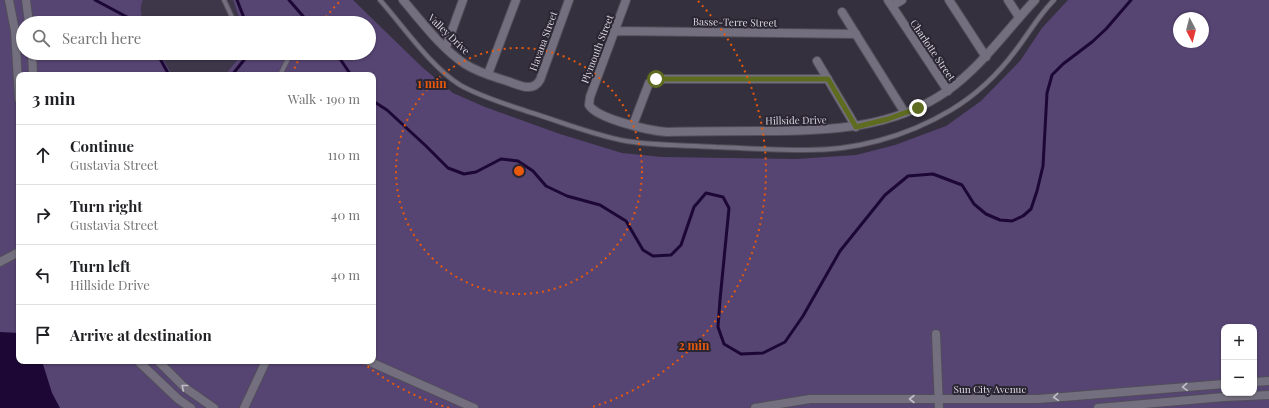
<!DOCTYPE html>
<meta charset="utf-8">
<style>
:root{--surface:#fff;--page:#f2f2f2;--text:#202124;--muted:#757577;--line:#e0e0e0}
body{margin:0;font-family:"Playfair Display",serif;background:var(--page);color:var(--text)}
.controls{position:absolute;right:12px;bottom:12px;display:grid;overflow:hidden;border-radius:8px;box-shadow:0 1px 3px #0004}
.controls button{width:36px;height:36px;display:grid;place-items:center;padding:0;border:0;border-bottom:1px solid var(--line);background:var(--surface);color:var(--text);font:20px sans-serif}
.compass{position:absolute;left:1173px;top:12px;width:36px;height:36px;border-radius:50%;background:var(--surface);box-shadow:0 1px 3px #0004;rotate:173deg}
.stop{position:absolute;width:12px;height:12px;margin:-9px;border:3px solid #5e6c20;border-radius:50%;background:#fff}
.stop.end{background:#5e6c20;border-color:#fff;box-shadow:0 1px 4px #0008}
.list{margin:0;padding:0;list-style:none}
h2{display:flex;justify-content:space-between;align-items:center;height:52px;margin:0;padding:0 16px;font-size:17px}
h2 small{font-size:13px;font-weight:400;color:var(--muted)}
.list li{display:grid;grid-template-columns:26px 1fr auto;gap:12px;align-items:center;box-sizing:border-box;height:60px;padding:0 16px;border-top:1px solid var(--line)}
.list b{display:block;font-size:15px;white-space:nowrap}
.list p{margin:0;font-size:13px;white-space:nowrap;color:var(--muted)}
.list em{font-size:13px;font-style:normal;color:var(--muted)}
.icon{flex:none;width:22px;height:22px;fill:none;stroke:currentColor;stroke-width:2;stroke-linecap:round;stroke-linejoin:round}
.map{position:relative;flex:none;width:1269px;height:408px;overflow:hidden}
.search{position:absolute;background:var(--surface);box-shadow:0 1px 3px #0004;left:16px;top:16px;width:360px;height:44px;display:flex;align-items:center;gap:10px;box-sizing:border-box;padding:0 14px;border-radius:22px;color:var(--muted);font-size:15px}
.panel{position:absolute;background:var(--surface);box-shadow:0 1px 3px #0004;left:16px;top:72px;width:360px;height:292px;border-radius:8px}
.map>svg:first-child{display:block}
.built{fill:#3e374a}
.green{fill:#564472;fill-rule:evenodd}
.water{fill:#1d0835}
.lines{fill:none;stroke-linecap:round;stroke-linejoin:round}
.stream{stroke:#1d0835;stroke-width:3}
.lane-casing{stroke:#514e59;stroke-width:6}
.street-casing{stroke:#514e59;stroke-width:10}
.lane{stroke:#746f7e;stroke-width:4}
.street{stroke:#746f7e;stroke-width:8}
.oneway{stroke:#c1bec8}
.route{stroke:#5e6c20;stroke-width:5}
.ring{fill:none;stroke:#e8590c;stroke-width:2;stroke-dasharray:2 4}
.labels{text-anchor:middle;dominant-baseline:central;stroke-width:4;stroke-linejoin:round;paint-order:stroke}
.street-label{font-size:10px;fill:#dbd8e0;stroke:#2b2633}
.centre{fill:#e8590c;stroke:#2b2633;stroke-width:2}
.ring-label{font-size:12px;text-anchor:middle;font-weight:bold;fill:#e8590c;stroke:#2b2633;stroke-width:4;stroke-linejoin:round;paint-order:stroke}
</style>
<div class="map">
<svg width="1269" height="408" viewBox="0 0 1269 408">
<rect width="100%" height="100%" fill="#35303d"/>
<!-- built -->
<path class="built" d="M143,0H233L241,23H144L141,16L140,6Z
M160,53H241L237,60L225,75H172Z"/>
<!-- green -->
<path class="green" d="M0,0H143C139,8 141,15 144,23H23V53H160L172,75H19V361H373V75H225L237,60L241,53H369V23H241L233,0H353L422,67L453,93L485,107L560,134L622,153L662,157L796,159L856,155L895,145L946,126L981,101L1020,61L1042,28L1068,0H1269V408H0ZM1179,18H1203V42H1179ZM1224,327H1254V393H1224Z"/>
<!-- water -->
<path class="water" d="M0,332L19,333V361H42L52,393L60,408H0Z"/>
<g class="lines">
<!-- stream -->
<path class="stream" d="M95,0L127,17L133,23
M237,0L246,23
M289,0L309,23
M157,53L169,75
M336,53L351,75
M232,75L244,60L247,53
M373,101L387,110L426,146L448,168L464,174L476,172L501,159L518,161L533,171L546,186L567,196L600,205L626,221L643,250L653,256L671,255L681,245L694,207L706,193L723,197L729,208L720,300L718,327L724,344L741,354L763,353L785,342L803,316L840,251L885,195L908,176L933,174L962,185L974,204L986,214L1000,220L1012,221L1023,216L1031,209L1037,191L1043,166L1047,93L1052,75L1063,64L1092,42L1106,29L1131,0"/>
<defs>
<path id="lane" d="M224,0L232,17
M380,0C403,26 431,67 460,85C481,97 506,104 529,112C562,122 593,135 626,141C656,146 686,145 716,147C744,148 773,150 802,150C854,151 906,137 951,110C976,95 999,73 1016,50C1029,33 1039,15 1054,0
M280,75L291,53"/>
<path id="street" d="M9,0L15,31L19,99
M26,0L29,23
M403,0C422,22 441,48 465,64C479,73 495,77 510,82C521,86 533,92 540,80L569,0
M626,0L590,97L589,105C597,119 651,131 667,132C699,131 732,131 764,131C827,131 893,129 947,91C982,66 1006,31 1035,0
M888,0L948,91
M949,0L986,57
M1008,0L1019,17
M892,6L902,0
M842,12L905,113
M614,31L856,34
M446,47L463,0
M32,53L33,75
M817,61L856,127
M488,74L516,0
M633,125L649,83L656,79H828
M0,262L19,252
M936,334L939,408
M138,361L178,399L191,408
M158,361L184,387L214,408
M368,361L474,408
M1254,382L1269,381
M244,408L266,361
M755,408L810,399H1038L1224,384
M1098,408L1224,397L1269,395"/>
</defs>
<!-- lane casing -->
<use href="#lane" class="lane-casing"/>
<!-- street casing -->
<use href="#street" class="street-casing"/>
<!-- lane -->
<use href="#lane" class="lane"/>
<!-- street -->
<use href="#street" class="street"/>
</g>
<!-- one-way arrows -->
<defs><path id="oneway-chevron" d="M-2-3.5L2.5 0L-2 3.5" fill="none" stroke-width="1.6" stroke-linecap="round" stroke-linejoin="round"/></defs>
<g class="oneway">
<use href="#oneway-chevron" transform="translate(184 387) rotate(-141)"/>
<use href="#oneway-chevron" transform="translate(1185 387) rotate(176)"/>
<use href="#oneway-chevron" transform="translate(1056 397) rotate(175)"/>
<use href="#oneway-chevron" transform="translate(912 399) rotate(180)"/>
</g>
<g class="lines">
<!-- route -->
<path class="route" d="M656,79H828L856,127L888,119L918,108"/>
</g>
<!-- distance rings -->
<g class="ring">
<circle cx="519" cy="171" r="123"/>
<path d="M449 408A247 247 0 0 1 362 362M292 74A247 247 0 0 1 302 53M322 22A247 247 0 0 1 340 1M698 1A247 247 0 0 1 589 408"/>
</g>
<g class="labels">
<!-- street labels -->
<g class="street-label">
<text transform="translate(735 22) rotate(1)">Basse-Terre Street</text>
<text transform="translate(449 34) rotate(44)">Valley Drive</text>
<text transform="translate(543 41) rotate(-70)">Havana Street</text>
<text transform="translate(597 49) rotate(-69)">Plymouth Street</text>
<text transform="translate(933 50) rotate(56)">Charlotte Street</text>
<text transform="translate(796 120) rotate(-1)">Hillside Drive</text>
<text x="990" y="389">Sun City Avenue</text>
</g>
</g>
<circle cx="519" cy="171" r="6" class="centre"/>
<g class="ring-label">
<text x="432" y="88">1 min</text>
<text x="694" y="350">2 min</text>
</g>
</svg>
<div class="controls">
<button>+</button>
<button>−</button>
</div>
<svg class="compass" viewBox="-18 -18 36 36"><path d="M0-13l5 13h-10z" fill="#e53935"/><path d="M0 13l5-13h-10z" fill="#757577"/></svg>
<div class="stop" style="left:656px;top:79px"></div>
<div class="stop end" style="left:918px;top:108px"></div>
<div class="search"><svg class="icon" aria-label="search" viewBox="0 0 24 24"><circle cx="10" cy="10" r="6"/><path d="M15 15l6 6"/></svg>Search here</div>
<section class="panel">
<h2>3 min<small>Walk · 190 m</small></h2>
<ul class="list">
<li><svg class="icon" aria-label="ahead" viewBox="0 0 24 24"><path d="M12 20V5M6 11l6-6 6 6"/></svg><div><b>Continue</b><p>Gustavia Street</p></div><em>110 m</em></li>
<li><svg class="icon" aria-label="right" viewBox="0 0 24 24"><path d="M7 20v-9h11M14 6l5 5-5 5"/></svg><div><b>Turn right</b><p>Gustavia Street</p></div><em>40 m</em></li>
<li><svg class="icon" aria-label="left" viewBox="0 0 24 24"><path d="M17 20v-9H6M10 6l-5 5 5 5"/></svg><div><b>Turn left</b><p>Hillside Drive</p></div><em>40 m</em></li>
<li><svg class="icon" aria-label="arrive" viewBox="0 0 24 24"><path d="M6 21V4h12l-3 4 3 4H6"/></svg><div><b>Arrive at destination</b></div></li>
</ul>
</section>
</div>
